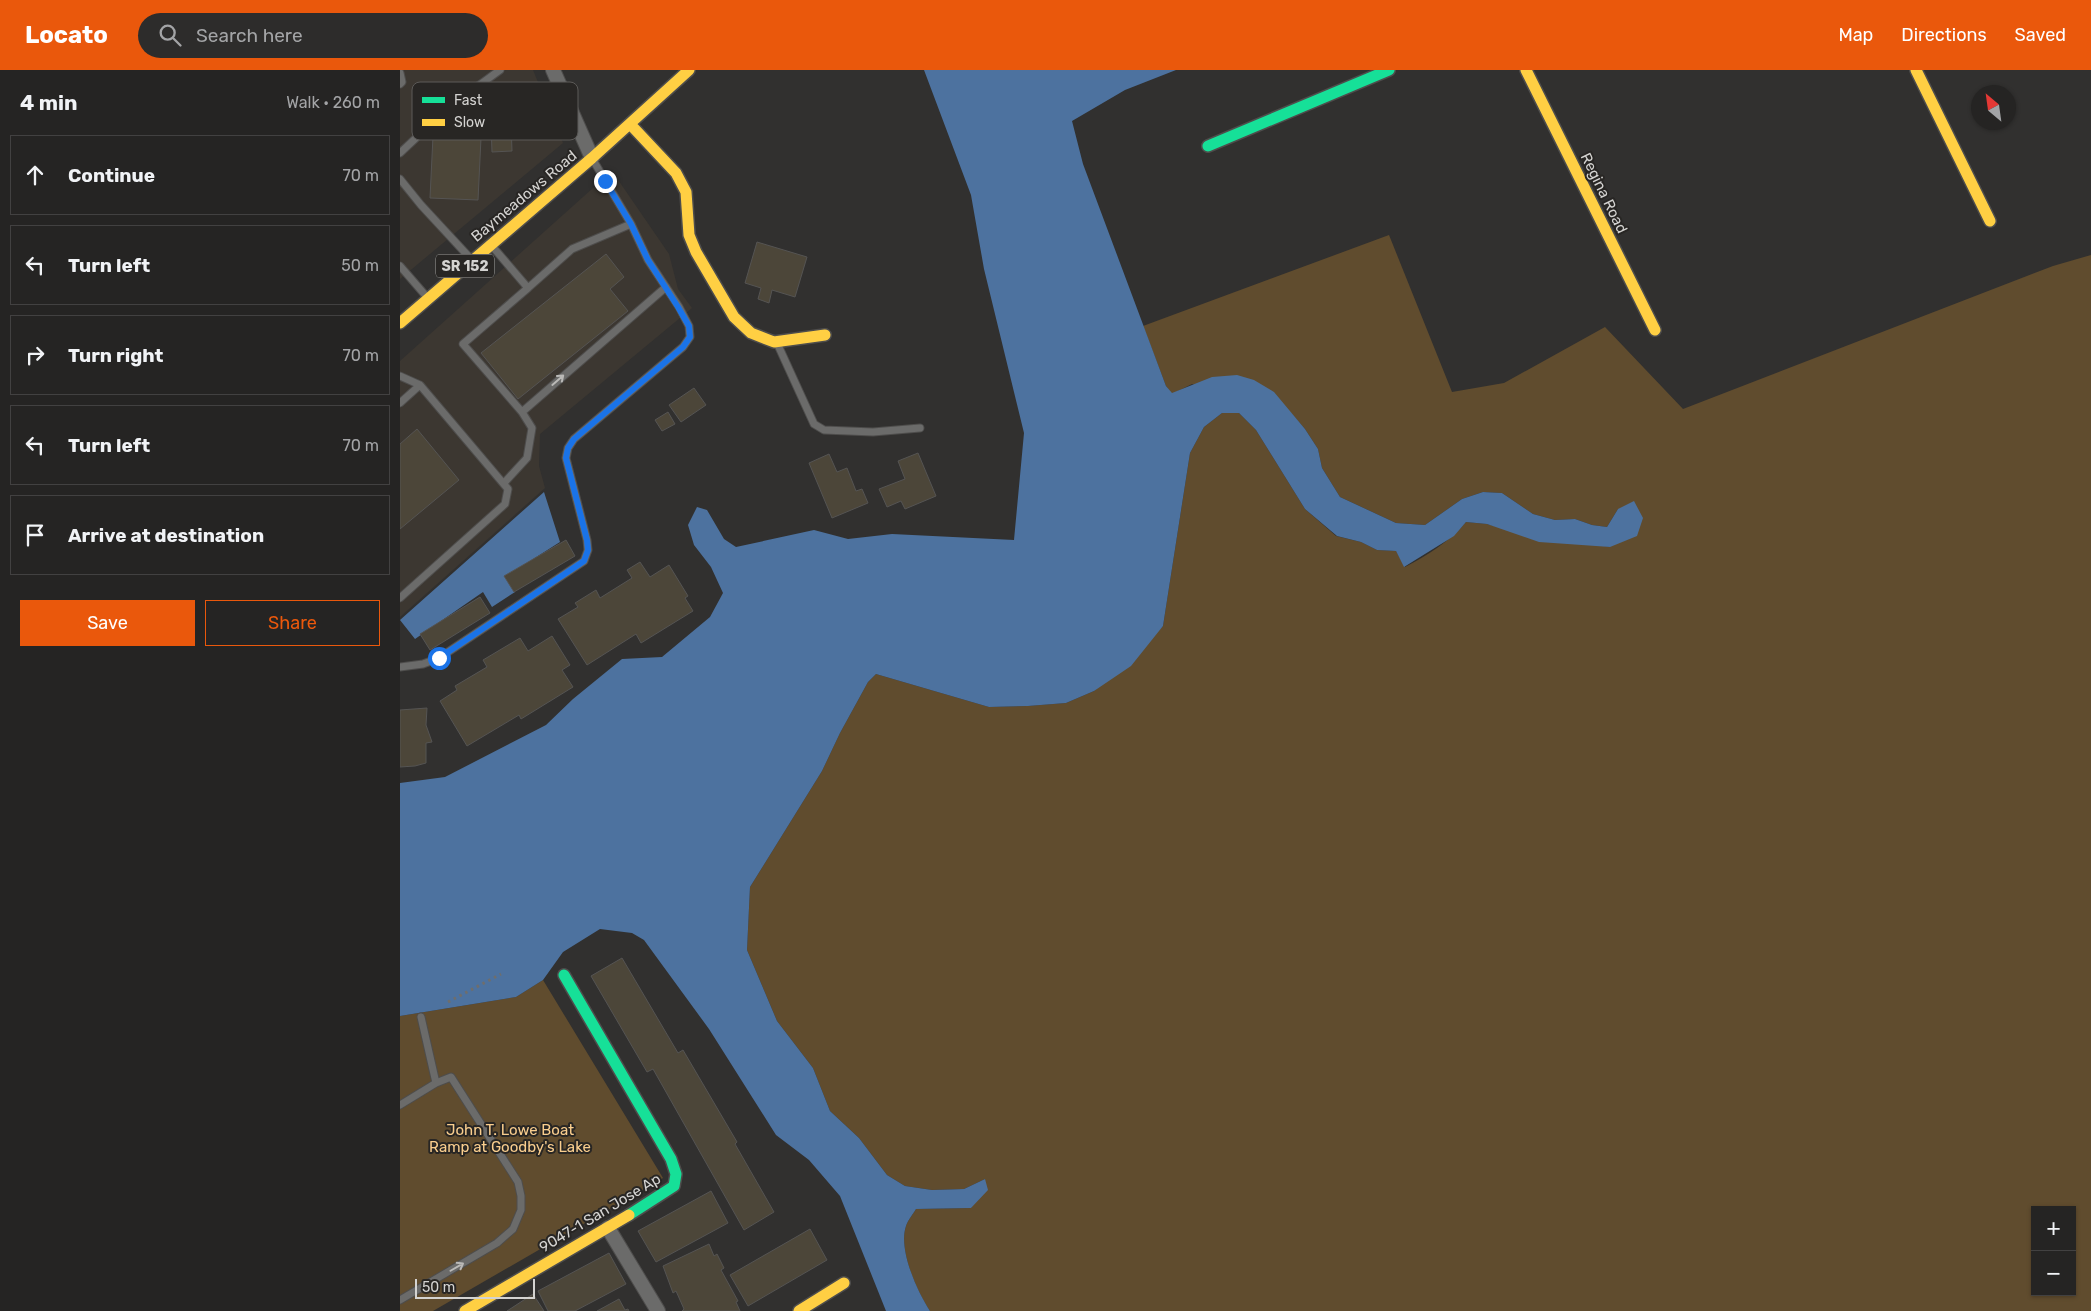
<!DOCTYPE html>
<meta charset="utf-8">
<style>
:root{--surface:#252423;--page:#2d2c2b;--text:#f1f3f6;--muted:#a3a4a6;--line:#424141;--accent:#ea580c}
body{margin:0;font-family:Rubik,sans-serif;background:var(--page);color:var(--text)}
.controls{position:absolute;right:15px;bottom:15px;display:grid;overflow:hidden;border-radius:0px;box-shadow:0 1px 4px #0004}
.controls button{width:45px;height:45px;display:grid;place-items:center;padding:0;border:0;border-bottom:1px solid var(--line);background:var(--surface);color:var(--text);font:25px sans-serif}
.compass{position:absolute;left:1571px;top:15px;width:45px;height:45px;border-radius:50%;background:var(--surface);box-shadow:0 1px 4px #0004;rotate:331deg}
.scale{position:absolute;left:15px;bottom:12px;width:120px;box-sizing:border-box;padding-left:5px;border:2px solid #d4d3d1;border-top:0;font-size:14px;line-height:18px;white-space:nowrap;color:#d4d3d1;-webkit-text-stroke:4px #282624;paint-order:stroke}
.stop{position:absolute;width:15px;height:15px;margin:-11px;border:4px solid #1a73e8;border-radius:50%;background:#fff}
.stop.end{background:#1a73e8;border-color:#fff;box-shadow:0 1px 5px #0008}
.list{margin:0;padding:0;list-style:none}
h2{display:flex;justify-content:space-between;align-items:center;height:65px;margin:0;padding:0 20px;font-size:21px}
h2 small{font-size:16px;font-weight:400;color:var(--muted)}
.list li{display:grid;grid-template-columns:32px 1fr auto;gap:15px;align-items:center;box-sizing:border-box;height:80px;margin:0 10px 10px;padding:0 10px;border:1px solid var(--line);border-radius:0px}
.list b{display:block;font-size:19px;white-space:nowrap}
.list em{font-size:16px;font-style:normal;color:var(--muted)}
.actions{display:flex;gap:10px;padding:15px 20px}
.actions a{flex:1;padding:11px 0;border:1px solid var(--accent);border-radius:0px;text-align:center;font-size:18px;color:var(--accent)}
.actions .main{background:var(--accent);color:#fff}
.icon{flex:none;width:28px;height:28px;fill:none;stroke:currentColor;stroke-width:2;stroke-linecap:round;stroke-linejoin:round}
.map{position:relative;flex:none;width:1691px;height:1241px;overflow:hidden}
header{display:flex;align-items:center;gap:30px;box-sizing:border-box;height:70px;padding:0 25px;background:var(--accent);color:#fff}
header strong{font-size:24px}
nav{display:flex;gap:28px;margin-inline-start:auto;font-size:18px}
.search{width:350px;height:45px;background:var(--page);display:flex;align-items:center;gap:12px;box-sizing:border-box;padding:0 18px;border-radius:28px;color:var(--muted);font-size:19px}
main{display:flex}
aside{flex:1;background:var(--surface)}
.map>svg:first-child{display:block}
.built{fill:#3c3731}
.green{fill:#604c2e;fill-rule:evenodd}
.water{fill:#4d729f}
.building{fill:#4c4639;stroke:#555453}
.lines{fill:none;stroke-linecap:round;stroke-linejoin:round}
.lane-casing{stroke:#4e4d4c;stroke-width:9}
.street-casing{stroke:#4e4d4c;stroke-width:16}
.fast-casing{stroke:#4e4d4c;stroke-width:14}
.slow-casing{stroke:#4e4d4c;stroke-width:14}
.path{stroke:#6e6e6d;stroke-width:3;stroke-dasharray:2.5 4;stroke-linecap:butt}
.lane{stroke:#6b6b6a;stroke-width:7}
.street{stroke:#6b6b6a;stroke-width:14}
.fast{stroke:#16e098;stroke-width:11}
.slow{stroke:#ffcf43;stroke-width:11}
.oneway{stroke:#bab9b7}
.route{stroke:#1a73e8;stroke-width:6}
.labels{text-anchor:middle;dominant-baseline:central;stroke-width:4;stroke-linejoin:round;paint-order:stroke}
.shield{fill:#282624;stroke:#a09f9d;stroke-width:1}
.shield-label{font-size:14px;font-weight:bold;fill:#d4d3d1}
.street-label{font-size:15px;fill:#d4d3d1;stroke:#282624}
.park-label{font-size:15px;fill:#face8e;stroke:#282624}
.key{fill:#282624;stroke:#5c5a58;stroke-width:1}
.key-label{font-size:14px;fill:#d4d3d1}
</style>
<header>
<strong>Locato</strong>
<div class="search"><svg class="icon" aria-label="search" viewBox="0 0 24 24"><circle cx="10" cy="10" r="6"/><path d="M15 15l6 6"/></svg>Search here</div>
<nav><a>Map</a><a>Directions</a><a>Saved</a></nav>
</header>
<main>
<aside>
<h2>4 min<small>Walk · 260 m</small></h2>
<ul class="list">
<li><svg class="icon" aria-label="ahead" viewBox="0 0 24 24"><path d="M12 20V5M6 11l6-6 6 6"/></svg><div><b>Continue</b></div><em>70 m</em></li>
<li><svg class="icon" aria-label="left" viewBox="0 0 24 24"><path d="M17 20v-9H6M10 6l-5 5 5 5"/></svg><div><b>Turn left</b></div><em>50 m</em></li>
<li><svg class="icon" aria-label="right" viewBox="0 0 24 24"><path d="M7 20v-9h11M14 6l5 5-5 5"/></svg><div><b>Turn right</b></div><em>70 m</em></li>
<li><svg class="icon" aria-label="left" viewBox="0 0 24 24"><path d="M17 20v-9H6M10 6l-5 5 5 5"/></svg><div><b>Turn left</b></div><em>70 m</em></li>
<li><svg class="icon" aria-label="arrive" viewBox="0 0 24 24"><path d="M6 21V4h12l-3 4 3 4H6"/></svg><div><b>Arrive at destination</b></div></li>
</ul>
<div class="actions"><a class="main">Save</a><a>Share</a></div>
</aside>
<div class="map">
<svg width="1691" height="1241" viewBox="0 0 1691 1241">
<rect width="100%" height="100%" fill="#31302f"/>
<!-- built -->
<path class="built" d="M0,0H133L163,73L0,209Z
M212,101L269,184L278,219L292,238L140,364L139,396L145,418L0,547V291Z"/>
<!-- green -->
<path class="green" d="M989,165L1052,322L1104,313L1205,257L1283,339L1653,196L1691,185V1241H530C517,1222 498,1179 506,1156C508,1150 513,1144 516,1139L571,1138L585,1109L564,1119L532,1120L505,1116L487,1105L459,1068L430,1041L413,998L377,951L347,880L350,817L422,701L440,663L468,612L476,604L589,637L628,636L666,633L694,621L763,556L790,383L804,357L822,343H839L856,360L905,439L936,466L961,472L977,480L996,481L1005,497C1028,485 1049,472 1066,452L1087,454L1105,459L1210,477L1218,439L1207,457L1192,455L1175,449L1155,450L1133,444L1102,423L1083,422L1062,429L1025,455L996,453L940,427L922,398L918,379L905,359L891,343L792,314L772,324L766,316L743,256ZM1635,1140H1672V1222H1635Z
M143,910L263,1108L33,1241H0V946L116,927Z"/>
<!-- water -->
<path class="water" d="M524,0H776L725,20L672,51L683,94L766,316L772,323L812,307L837,305L854,310L874,322L905,359L918,379L922,398L940,427L996,453L1025,455L1062,429L1083,422L1102,423L1133,444L1155,450L1175,449L1192,455L1207,457L1218,439L1234,431L1243,448L1237,466L1210,477L1139,472L1087,454L1066,452L1054,466L1004,497L996,481L977,480L961,472L937,466L905,439L856,360L839,343H822L804,357L790,383L763,556L731,596L694,621L666,633L628,636L589,637L476,604L468,612L440,663L422,701L350,817L347,880L377,951L413,998L430,1041L459,1068L487,1105L505,1116L532,1120L564,1119L585,1109L588,1120L571,1138L516,1139C513,1144 508,1150 506,1156C498,1179 517,1221 530,1241H486L440,1126L409,1090L376,1065L309,959L244,870L232,863L200,859L163,882L143,910L116,927L0,946V713L45,707L146,655L173,629L222,589L262,587L310,547L323,523L311,497L294,475L288,455L297,437L307,440L324,469L336,477L414,460L448,469L492,464L614,470L624,363L584,199L571,125Z
M144,422L160,472L105,507L115,522L92,537L83,522L15,569L0,550Z"/>
<!-- building -->
<path class="building" d="M121,25L122,53L111,54L112,81L92,82L90,26Z
M33,66L81,68L78,130L30,128Z
M357,172L407,187L395,227L372,220L369,233L358,229L361,218L345,213Z
M206,184L224,207L210,219L228,241L118,329L81,283Z
M294,318L306,335L281,352L269,335Z
M268,342L275,354L262,361L255,350Z
M17,359L59,410L0,459V374Z
M518,383L536,426L505,439L501,431L487,437L479,419L505,409L498,391Z
M429,384L437,402L447,398L456,421L462,419L468,433L432,448L409,393Z
M166,470L175,486L114,522L104,506Z
M240,492L250,507L269,495L288,526L285,528L293,541L241,573L236,564L187,595L158,549L178,537L175,533L196,520L200,528L232,508L227,500Z
M80,527L90,543L30,580L20,564Z
M152,566L170,595L162,600L173,617L121,649L119,645L67,676L40,631L57,620L55,616L87,597L83,590L120,568L128,581Z
M27,638L26,655L32,672L26,673V693L15,696L0,697V640Z
M222,888L278,983L283,980L337,1072L335,1074L374,1142L344,1160L253,999L247,1002L191,906Z
M311,1121L328,1153L256,1192L238,1161Z
M410,1159L427,1190L348,1236L330,1205Z
M309,1174L314,1186L317,1184L324,1198L321,1200L338,1231L336,1232L340,1241H282L284,1239L276,1221L273,1223L263,1196Z
M209,1183L226,1214L175,1241H148L138,1221Z
M133,1224L144,1241H107Z
M219,1229L225,1240L228,1239L229,1241H197Z"/>
<g class="lines">
<defs>
<path id="lane" d="M0,3L2,12L0,14
M0,83L48,38L100,0
M0,109L21,135L71,189
M92,176L128,218L172,179L231,154
M0,196L26,226
M377,273L414,354L424,360L473,362L520,358
M0,306L20,315L108,419L105,434L0,528
M0,333L20,315
M122,342L266,217
M104,413L127,388L132,358L122,342L63,274L128,218
M0,597L23,594L39,588L184,491L188,480L187,470L166,388L168,378L174,369L283,277L290,267L289,256L279,237L248,190L231,154L193,90
M21,947L36,1013
M0,1035L36,1013L51,1007L118,1112L121,1126V1140L113,1159L97,1173L0,1230"/>
<path id="street" d="M153,0L192,88
M208,1158L258,1241"/>
<path id="fast" d="M808,76L989,0
M164,905L271,1089L276,1104L274,1116L229,1145"/>
<path id="slow" d="M1126,0L1255,260
M1516,0L1590,151
M230,54L276,103L286,122L289,165L296,182L334,247L351,263L374,272L425,265
M0,253L192,88L289,0
M65,1241L229,1145
M399,1241L444,1213"/>
</defs>
<!-- lane casing -->
<use href="#lane" class="lane-casing"/>
<!-- street casing -->
<use href="#street" class="street-casing"/>
<!-- fast casing -->
<use href="#fast" class="fast-casing"/>
<!-- slow casing -->
<use href="#slow" class="slow-casing"/>
<!-- path -->
<path class="path" d="M48,932L101,904"/>
<!-- lane -->
<use href="#lane" class="lane"/>
<!-- street -->
<use href="#street" class="street"/>
<!-- fast -->
<use href="#fast" class="fast"/>
<!-- slow -->
<use href="#slow" class="slow"/>
</g>
<!-- one-way arrows -->
<defs><path id="oneway-shaft" d="M-6 0H5M1.5-3L5.5 0L1.5 3" fill="none" stroke-width="1.6" stroke-linecap="round" stroke-linejoin="round" transform="scale(1.25)"/></defs>
<g class="oneway">
<use href="#oneway-shaft" transform="translate(158 310) rotate(-41)"/>
<use href="#oneway-shaft" transform="translate(57 1197) rotate(-30)"/>
</g>
<g class="lines">
<!-- route -->
<path class="route" d="M39,588L184,491L188,480L187,470L166,388L168,378L174,369L283,277L290,267L289,256L278,237L248,190L231,154L205,111"/>
</g>
<g class="labels">
<!-- shield labels -->
<rect class="shield" x="36" y="184.5" width="58" height="23" rx="4"/>
<g class="shield-label">
<text x="65" y="196">SR 152</text>
</g>
<!-- street labels -->
<g class="street-label">
<text transform="translate(1204 123) rotate(64)">Regina Road</text>
<text transform="translate(124 126) rotate(-40)">Baymeadows Road</text>
<text transform="translate(200 1143) rotate(-31)">9047-1 San Jose Ap</text>
</g>
<!-- park labels -->
<g class="park-label">
<text x="110" y="1060">John T. Lowe Boat<tspan x="110" dy="17">Ramp at Goodby's Lake</tspan></text>
</g>
</g>
<!-- legend -->
<rect x="12" y="12" width="166" height="58" rx="8" class="key"/>
<rect x="22" y="27" width="23" height="6" fill="#16e098"/>
<rect x="22" y="49" width="23" height="7" fill="#ffcf43"/>
<g class="key-label">
<text x="54" y="35">Fast</text>
<text x="54" y="57">Slow</text>
</g>
</svg>
<div class="controls">
<button>+</button>
<button>−</button>
</div>
<svg class="compass" viewBox="-18 -18 36 36"><path d="M0-13l5 13h-10z" fill="#e53935"/><path d="M0 13l5-13h-10z" fill="#a3a4a6"/></svg>
<div class="scale">50 m</div>
<div class="stop" style="left:39px;top:588px"></div>
<div class="stop end" style="left:205px;top:111px"></div>
</div>
</main>
